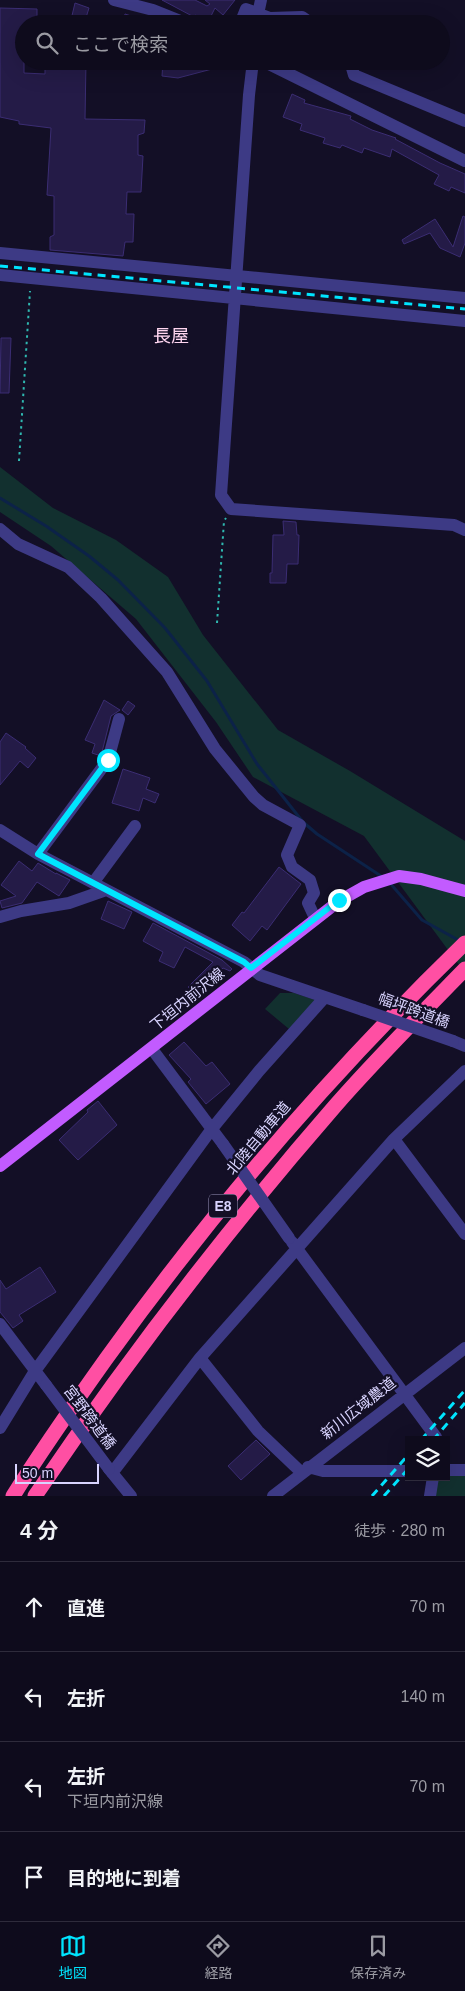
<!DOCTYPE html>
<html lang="ja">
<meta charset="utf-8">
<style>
:root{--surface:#0e0b1c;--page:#171425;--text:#f1f3f6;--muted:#9b9ba3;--line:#2e2b3b;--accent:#00e5ff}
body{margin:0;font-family:Helvetica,"Noto Sans JP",sans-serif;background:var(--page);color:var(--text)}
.controls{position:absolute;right:15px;bottom:15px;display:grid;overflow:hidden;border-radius:0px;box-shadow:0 5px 20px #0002}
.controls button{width:45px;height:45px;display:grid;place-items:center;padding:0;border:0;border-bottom:1px solid var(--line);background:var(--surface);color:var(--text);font:25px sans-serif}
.scale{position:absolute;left:15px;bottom:12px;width:84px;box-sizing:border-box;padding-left:5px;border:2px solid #d9d4ff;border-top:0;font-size:14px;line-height:18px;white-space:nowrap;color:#d9d4ff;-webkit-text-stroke:4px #130f26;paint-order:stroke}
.stop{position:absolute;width:15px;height:15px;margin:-11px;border:4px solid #00e5ff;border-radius:50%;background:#fff}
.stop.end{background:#00e5ff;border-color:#fff;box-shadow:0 1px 5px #0008}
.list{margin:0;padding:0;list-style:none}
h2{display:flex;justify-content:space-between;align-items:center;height:65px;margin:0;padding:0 20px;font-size:21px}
h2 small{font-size:16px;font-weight:400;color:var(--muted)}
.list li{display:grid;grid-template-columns:32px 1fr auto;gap:15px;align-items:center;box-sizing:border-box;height:90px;padding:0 20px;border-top:1px solid var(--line)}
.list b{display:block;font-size:19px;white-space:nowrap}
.list p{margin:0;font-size:16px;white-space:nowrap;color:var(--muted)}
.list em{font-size:16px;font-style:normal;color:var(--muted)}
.icon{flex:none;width:28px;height:28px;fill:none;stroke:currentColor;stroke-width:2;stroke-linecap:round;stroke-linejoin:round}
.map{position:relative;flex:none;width:465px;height:1496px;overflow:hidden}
.search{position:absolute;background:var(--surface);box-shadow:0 5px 20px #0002;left:15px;right:15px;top:15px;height:55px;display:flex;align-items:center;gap:12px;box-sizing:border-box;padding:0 18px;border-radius:28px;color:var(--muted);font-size:19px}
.sheet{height:425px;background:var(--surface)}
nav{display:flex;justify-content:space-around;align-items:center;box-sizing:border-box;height:70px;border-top:1px solid var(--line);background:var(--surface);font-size:14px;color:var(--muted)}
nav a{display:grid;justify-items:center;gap:2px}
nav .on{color:var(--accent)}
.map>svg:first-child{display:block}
.green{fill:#12302f}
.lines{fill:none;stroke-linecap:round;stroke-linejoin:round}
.stream{stroke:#0c2248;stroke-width:3}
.building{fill:#241b47;stroke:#3b2d73}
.path{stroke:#2fb8b0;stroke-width:2;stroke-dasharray:2.5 4;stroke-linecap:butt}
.minor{stroke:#3d3a85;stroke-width:12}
.major{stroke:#c25bff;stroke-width:12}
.highway{stroke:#ff4fa3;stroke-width:15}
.rail{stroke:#00e5ff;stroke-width:3;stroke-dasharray:8 6;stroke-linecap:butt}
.minor-bridge{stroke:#3d3a85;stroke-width:12}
.route{stroke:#00e5ff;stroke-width:6}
.labels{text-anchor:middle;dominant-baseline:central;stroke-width:4.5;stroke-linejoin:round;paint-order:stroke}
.shield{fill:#130f26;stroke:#9e99be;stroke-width:1}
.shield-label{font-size:14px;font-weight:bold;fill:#d9d4ff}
.street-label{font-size:15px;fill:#d9d4ff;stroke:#130f26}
.quarter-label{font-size:18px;fill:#ffd6f0;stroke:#130f26}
</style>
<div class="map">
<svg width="465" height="1496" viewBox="0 0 465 1496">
<rect width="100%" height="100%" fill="#130f26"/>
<!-- green -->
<path class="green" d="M0,467L53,508L116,540L168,577L203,635L278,730L350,771L465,841V973L364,836L253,777L216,722L136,619L51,546L0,512Z
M280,993H294L315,1000L289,1029L265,1009Z
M446,1471L465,1472V1496H430L433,1477H446Z"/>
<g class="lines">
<!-- stream -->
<path class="stream" d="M0,498L46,526L89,556L118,580L165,628L207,681L257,764L303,822L317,834L384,878
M389,882L422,920L460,941"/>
</g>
<!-- building -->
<path class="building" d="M162,0H195L207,6L210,4L205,0H235L223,15L215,8L208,22L195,15L194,17Z
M75,3L89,8L84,24H70Z
M0,8L37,9V24H24V73L45,74V64H63L64,61H86L85,119L145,120L144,133L138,135V155L143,156L141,192H127L126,214H134L133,242H125L123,256L50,250V237L54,235V196L47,195L51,128L19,124V121L0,117Z
M125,14L150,22V24H122Z
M193,61H230L231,64L178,78L162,76L163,62L193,65Z
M292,94L305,100L304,103L351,116L350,119L372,130L396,138L395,139L440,163L465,174V193L451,187L449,191L434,184L439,175L392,149L390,157L364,148L362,153L342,145L340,148L323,143L325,138L300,130L302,124L283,117Z
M463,216L465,217V243L460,257L440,248L430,233L404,244L402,240L435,219L453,247Z
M1,338H11L9,393H0Z
M283,521L296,522L297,535H299L298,564H287L286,583H270V573H272L273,535H284Z
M104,700L120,710L111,716L101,756L92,753L95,744L85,740Z
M128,701L135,706L128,715L122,710Z
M6,733L26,747L25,748L36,758L28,768L20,761L0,785V742Z
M123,769L150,778L146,789L159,794L155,803L143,798L139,811L112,803Z
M19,861L32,871L38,863L56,874V873L70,880L59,896L37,882L22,903L2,908L0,901L16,896L1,885Z
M279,867L301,884L267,930L262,926L250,941L232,925L242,912L244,913Z
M108,901L132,912L124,929L101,919Z
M153,923L222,960L232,969L230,971L223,968L196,995L188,987L213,962L185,947L174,968L159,961L163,952L143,941Z
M184,1042L206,1066L212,1062L230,1084L206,1104L188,1082L191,1079L169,1055Z
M98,1101L117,1125L78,1160L59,1140L88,1112L87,1110Z
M40,1267L56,1292L19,1315L23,1321L13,1328L0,1312V1280L6,1289Z
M256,1440L270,1454L241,1480L228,1466Z"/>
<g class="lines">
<!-- path -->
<path class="path" d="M19,461L30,291
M217,623L224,521L226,518"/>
<!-- minor -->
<path class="minor" d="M114,0L153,10L188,24
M258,14L261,0
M240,24L246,9L270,18L302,17L312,24
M253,61L249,95L221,495L231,509L454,525L465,530
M263,61L465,161
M350,61L354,75L465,121
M0,253L465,298
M0,275L465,321
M0,529L18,544L68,567L101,598L167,672L215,749L254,797L263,805L300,825L287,855L292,867L310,880L314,893L308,903L315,918
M0,830L38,854L244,962L260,975L363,1010
M38,854L108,760L119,719
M93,883L135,826
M0,917L21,911L69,903L106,890
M453,1041L465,1046
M152,1049L223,1144
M394,1139L465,1234
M292,1242L436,1437V1440
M0,1324L46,1385
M200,1358L394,1139L465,1071
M0,1428L35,1371L211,1130L259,1071L325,997
M308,1467L323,1471H409
M109,1469L131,1496
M446,1470H465
M112,1473L200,1358L258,1431L302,1473
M273,1496L465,1348
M430,1496L433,1477"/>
<!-- major -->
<path class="major" d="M0,1166L339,901L364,887L399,876L421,879L465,891"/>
<!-- highway -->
<path class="highway" d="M13,1496C42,1449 74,1404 106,1359C213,1210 333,1071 465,943
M35,1496C127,1360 227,1230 335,1106C376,1059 421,1014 465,969"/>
<!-- rail -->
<path class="rail" d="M0,266L465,309
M421,1440L465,1390
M433,1440L465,1403
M372,1496L409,1454
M384,1496L409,1468"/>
<!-- minor-bridge -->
<path class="minor-bridge" d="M363,1010L453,1041
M223,1144L289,1238
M46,1385L109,1469"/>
</g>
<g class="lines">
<!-- route -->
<path class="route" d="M108,760L38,854L244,962L251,968L339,900"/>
</g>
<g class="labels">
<!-- shield labels -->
<rect class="shield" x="209" y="1194.5" width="28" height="23" rx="4"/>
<g class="shield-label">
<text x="223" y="1206">E8</text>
</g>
<!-- street labels -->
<g class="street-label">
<text transform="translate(187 999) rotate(-39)">下垣内前沢線</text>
<text transform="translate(414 1010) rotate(20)">幅坪跨道橋</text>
<text transform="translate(258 1138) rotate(-50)">北陸自動車道</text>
<text transform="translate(358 1408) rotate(-38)">新川広域農道</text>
<text transform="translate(90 1417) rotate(53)">宮野跨道橋</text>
</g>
<!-- quarter labels -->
<g class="quarter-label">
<text x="171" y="336">長屋</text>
</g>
</g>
</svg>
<div class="controls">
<button><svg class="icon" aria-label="layers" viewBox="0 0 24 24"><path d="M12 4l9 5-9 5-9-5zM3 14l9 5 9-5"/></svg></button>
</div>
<div class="scale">50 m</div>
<div class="stop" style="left:108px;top:760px"></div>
<div class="stop end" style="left:339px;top:900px"></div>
<div class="search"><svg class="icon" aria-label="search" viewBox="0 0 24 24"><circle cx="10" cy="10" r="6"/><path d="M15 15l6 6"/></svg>ここで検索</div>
</div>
<section class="sheet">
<h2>4 分<small>徒歩 · 280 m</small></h2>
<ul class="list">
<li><svg class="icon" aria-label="ahead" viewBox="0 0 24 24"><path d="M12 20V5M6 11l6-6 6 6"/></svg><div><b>直進</b></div><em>70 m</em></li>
<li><svg class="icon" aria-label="left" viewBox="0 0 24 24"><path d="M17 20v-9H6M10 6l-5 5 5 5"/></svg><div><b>左折</b></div><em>140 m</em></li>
<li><svg class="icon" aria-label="left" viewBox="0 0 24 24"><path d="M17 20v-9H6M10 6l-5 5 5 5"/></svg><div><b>左折</b><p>下垣内前沢線</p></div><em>70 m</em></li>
<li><svg class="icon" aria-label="arrive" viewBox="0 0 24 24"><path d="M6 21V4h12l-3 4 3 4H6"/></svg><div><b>目的地に到着</b></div></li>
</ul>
</section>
<nav>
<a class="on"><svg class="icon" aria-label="map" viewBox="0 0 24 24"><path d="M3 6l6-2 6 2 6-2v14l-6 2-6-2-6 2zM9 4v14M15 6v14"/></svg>地図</a>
<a><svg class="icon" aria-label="directions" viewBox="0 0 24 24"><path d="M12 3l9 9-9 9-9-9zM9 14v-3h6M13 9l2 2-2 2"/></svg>経路</a>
<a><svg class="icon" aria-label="saved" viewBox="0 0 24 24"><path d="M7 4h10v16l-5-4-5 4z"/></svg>保存済み</a>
</nav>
